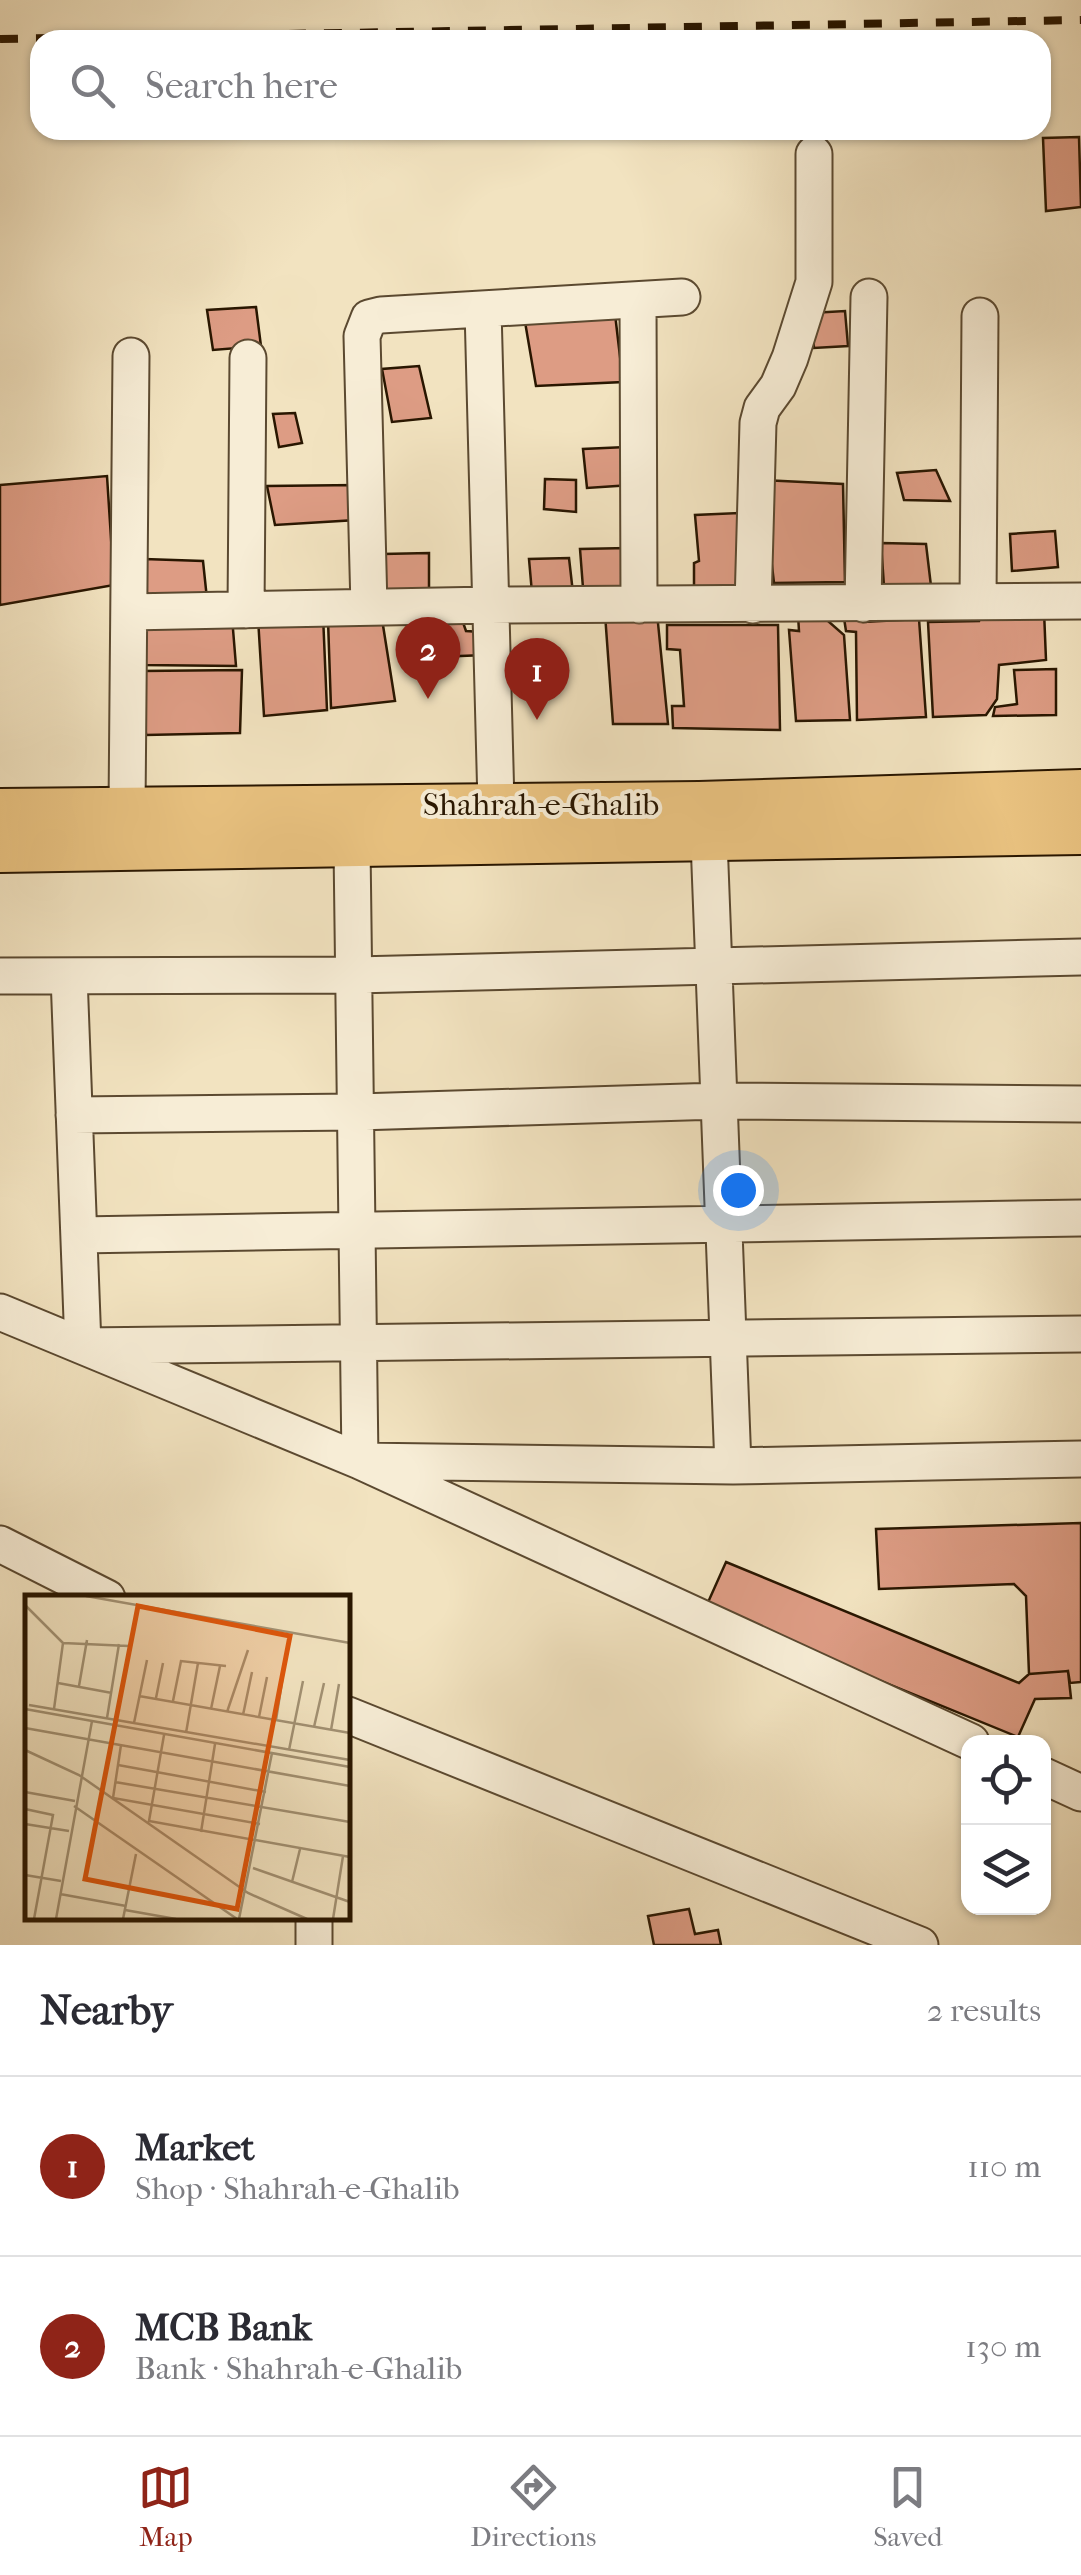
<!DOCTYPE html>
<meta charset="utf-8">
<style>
:root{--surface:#fff;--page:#f7f7f7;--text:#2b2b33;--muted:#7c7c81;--line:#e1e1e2;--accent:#8f2418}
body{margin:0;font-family:"IM FELL French Canon",serif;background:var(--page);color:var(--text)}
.controls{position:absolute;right:30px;bottom:30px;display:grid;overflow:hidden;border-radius:20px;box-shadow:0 2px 8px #0004}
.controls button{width:90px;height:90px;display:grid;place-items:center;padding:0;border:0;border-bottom:2px solid var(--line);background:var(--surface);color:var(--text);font:50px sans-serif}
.you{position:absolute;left:738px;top:1190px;width:35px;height:35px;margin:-25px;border:8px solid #fff;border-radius:50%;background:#1a73e8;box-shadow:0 0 0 15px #1a73e833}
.badge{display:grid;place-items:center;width:65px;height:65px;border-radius:50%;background:var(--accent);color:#fff;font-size:32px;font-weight:700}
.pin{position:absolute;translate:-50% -82px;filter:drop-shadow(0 2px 5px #0008)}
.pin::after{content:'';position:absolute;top:52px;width:35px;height:30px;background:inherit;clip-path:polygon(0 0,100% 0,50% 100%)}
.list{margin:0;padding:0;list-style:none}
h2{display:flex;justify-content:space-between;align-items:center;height:130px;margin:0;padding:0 40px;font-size:42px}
h2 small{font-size:32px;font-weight:400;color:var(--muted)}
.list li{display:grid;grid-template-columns:65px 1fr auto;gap:30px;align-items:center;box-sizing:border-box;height:180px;padding:0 40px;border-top:2px solid var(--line)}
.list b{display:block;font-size:38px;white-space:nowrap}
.list p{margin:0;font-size:32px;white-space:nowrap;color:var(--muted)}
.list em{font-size:32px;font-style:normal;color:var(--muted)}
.icon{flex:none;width:55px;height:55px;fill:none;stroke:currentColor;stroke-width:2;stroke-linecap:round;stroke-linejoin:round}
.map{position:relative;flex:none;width:1081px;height:1945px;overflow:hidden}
.search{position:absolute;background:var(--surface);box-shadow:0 2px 8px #0004;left:30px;right:30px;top:30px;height:110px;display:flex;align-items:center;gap:25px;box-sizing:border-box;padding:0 35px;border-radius:30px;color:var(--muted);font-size:38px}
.sheet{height:490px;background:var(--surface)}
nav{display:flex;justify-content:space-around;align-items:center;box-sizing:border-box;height:140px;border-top:2px solid var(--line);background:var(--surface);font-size:28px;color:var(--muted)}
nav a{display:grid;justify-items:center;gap:5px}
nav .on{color:var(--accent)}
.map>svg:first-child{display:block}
.building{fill:#dd9c84;stroke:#291600;stroke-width:2.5}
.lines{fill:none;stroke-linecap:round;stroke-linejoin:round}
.minor-casing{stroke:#5b4930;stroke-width:39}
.major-casing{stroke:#291600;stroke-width:46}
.minor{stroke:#f7edd6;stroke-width:35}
.major{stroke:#e9c280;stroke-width:42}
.rail{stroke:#291600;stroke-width:8;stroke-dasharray:18 18;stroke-linecap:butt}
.labels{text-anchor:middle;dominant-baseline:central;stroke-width:8;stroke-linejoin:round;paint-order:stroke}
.street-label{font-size:32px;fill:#291600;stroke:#f7edd6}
.inset-road{fill:none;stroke:#a29173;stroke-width:2.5}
.view{fill:#de560b;fill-opacity:0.15;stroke:#de560b;stroke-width:5}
.inset-edge{fill:none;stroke:#291600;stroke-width:5}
</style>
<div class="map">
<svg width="1081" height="1945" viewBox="0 0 1081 1945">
<rect width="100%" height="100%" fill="#f2e3c0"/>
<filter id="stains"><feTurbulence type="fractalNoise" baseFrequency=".002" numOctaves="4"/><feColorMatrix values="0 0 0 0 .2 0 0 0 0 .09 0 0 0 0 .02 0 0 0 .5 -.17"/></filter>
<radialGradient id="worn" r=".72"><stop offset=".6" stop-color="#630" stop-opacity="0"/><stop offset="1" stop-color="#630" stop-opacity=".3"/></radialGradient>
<!-- building -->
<path class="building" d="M1079,137L1081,207L1046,211L1043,138Z
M256,307L261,346L213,350L207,310Z
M845,311L848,346L814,348L811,313Z
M615,314L623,382L536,386L524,316Z
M419,366L431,418L392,422L382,369Z
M295,413L302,443L279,447L273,414Z
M626,447L631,485L587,488L583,449Z
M936,470L950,501L904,500L897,473Z
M107,476L114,585L0,605V485Z
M545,479L576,480V512L544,509Z
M762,480L843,484L845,582L774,583Z
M357,485L356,520L275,525L267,486Z
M739,513L745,585L694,587V563L699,561L695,515Z
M1055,531L1058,567L1012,571L1010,534Z
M881,543L926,544L931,586H884Z
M627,548L629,589L583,588L580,549Z
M429,553V592H383V554Z
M569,558L573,593H532L529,559Z
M144,559L203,561L207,599L147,601Z
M458,608L466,631L481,632L485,655L410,658L407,611Z
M1044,611L1046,660L999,665L997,699L986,715L933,717L928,622L979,621L980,613Z
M657,613L668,724H613L605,614Z
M820,614L844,635L850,720L796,721L789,630L799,631L798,615Z
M323,615L327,710L264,716L258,618Z
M232,617L236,666L142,665L139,622Z
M854,617L863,622L919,619L926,717L857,720L856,632L846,631L844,618Z
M382,619L395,701L331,708L328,620Z
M667,625H778L780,730L673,728L672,706H684L680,650L667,649Z
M1056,669V715L993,716L995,707L1017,704L1014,670Z
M242,670L240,733L146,735L142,671Z
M1081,1523V1682L1070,1683L1068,1671L1029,1674L1026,1596L1014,1584L879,1589L876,1529Z
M726,1562L1019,1683L1029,1674L1068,1671L1071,1698L1035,1699L1018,1737L705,1609Z
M689,1909L695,1934L718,1930L721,1945H654L648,1916Z"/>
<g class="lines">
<defs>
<path id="minor" d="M638,300L639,605
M483,309L496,804
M978,602L980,316
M863,604L869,297
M753,605L758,423L762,408L778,386L790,358L814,282V154
M369,607L362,336L369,318L381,315L682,297
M246,610L248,358
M129,612L491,605L1081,601
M127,808L131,356
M709,840L733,1466
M352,847L360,1461L733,1466L1081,1459
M0,976L355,975L1081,957
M69,976L83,1346L1081,1334
M74,1115L358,1112L719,1101L1081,1104
M79,1235L1081,1218
M0,1312L360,1461L971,1742
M0,1544L107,1598
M348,1715L920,1945
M1044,1776L1081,1793
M314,1918V1945"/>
<path id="major" d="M0,810L699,803L1081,791
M0,851L1081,833"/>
</defs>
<!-- minor casing -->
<use href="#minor" class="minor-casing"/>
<!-- major casing -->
<use href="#major" class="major-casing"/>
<!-- minor -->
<use href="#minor" class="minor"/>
<!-- major -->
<use href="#major" class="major"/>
<!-- rail -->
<path class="rail" d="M0,39L1081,20"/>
</g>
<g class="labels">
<!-- street labels -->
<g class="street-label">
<text x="541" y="804">Shahrah-e-Ghalib</text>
</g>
</g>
<!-- overview -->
<g transform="translate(25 1595)">
<rect width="325" height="325" fill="#f2e3c0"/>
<path class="inset-road" d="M61,1L325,48M0,10L38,48L29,114M38,48L104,51M33,88L87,98M54,91L62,45M114,101L325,138M131,103L138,68M148,106L156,66L201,71M4,110L325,165M0,114L325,172M186,114L195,71M202,117L223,55M218,120L227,77M234,122L242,82M82,123L94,49M251,125L259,74M109,128L122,65M289,132L299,88M0,133L325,191M306,135L314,89M161,138L173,68M139,140L124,226L325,262M96,150L88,203L235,229M0,155L54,180L223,298L282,324M264,155L278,86M93,170L241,197M90,187L325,227M0,197L50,206M49,211L212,324M0,214L28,220L9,324M0,229L44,236M176,237L190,149M228,273L325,307M0,280L36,286M267,287L275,254M35,299L101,311M100,315L151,324M31,324L67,126M98,324L111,259M214,324L247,158M308,324L318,261"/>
<path class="view" d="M113,11L265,41L212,314L60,284Z"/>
<rect width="325" height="325" class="inset-edge"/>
</g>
<rect width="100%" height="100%" filter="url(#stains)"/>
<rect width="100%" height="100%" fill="url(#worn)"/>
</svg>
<div class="controls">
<button><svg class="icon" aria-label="locate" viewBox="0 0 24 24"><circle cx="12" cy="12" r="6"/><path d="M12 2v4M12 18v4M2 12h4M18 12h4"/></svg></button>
<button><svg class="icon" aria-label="layers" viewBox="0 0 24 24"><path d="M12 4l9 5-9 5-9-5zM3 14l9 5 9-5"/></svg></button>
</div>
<div class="you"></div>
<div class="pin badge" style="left:537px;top:720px">1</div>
<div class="pin badge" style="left:428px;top:699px">2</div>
<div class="search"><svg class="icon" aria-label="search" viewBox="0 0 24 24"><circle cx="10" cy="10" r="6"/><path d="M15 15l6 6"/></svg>Search here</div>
</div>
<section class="sheet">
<h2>Nearby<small>2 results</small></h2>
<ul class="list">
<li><span class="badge">1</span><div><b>Market</b><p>Shop · Shahrah-e-Ghalib</p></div><em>110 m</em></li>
<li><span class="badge">2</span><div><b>MCB Bank</b><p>Bank · Shahrah-e-Ghalib</p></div><em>130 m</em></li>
</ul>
</section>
<nav>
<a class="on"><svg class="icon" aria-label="map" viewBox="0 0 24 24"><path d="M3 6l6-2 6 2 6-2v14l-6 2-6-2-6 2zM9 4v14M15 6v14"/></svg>Map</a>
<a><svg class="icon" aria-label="directions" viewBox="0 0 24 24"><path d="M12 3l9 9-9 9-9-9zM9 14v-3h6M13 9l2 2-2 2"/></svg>Directions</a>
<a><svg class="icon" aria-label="saved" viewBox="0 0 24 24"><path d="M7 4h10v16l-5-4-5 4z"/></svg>Saved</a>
</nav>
